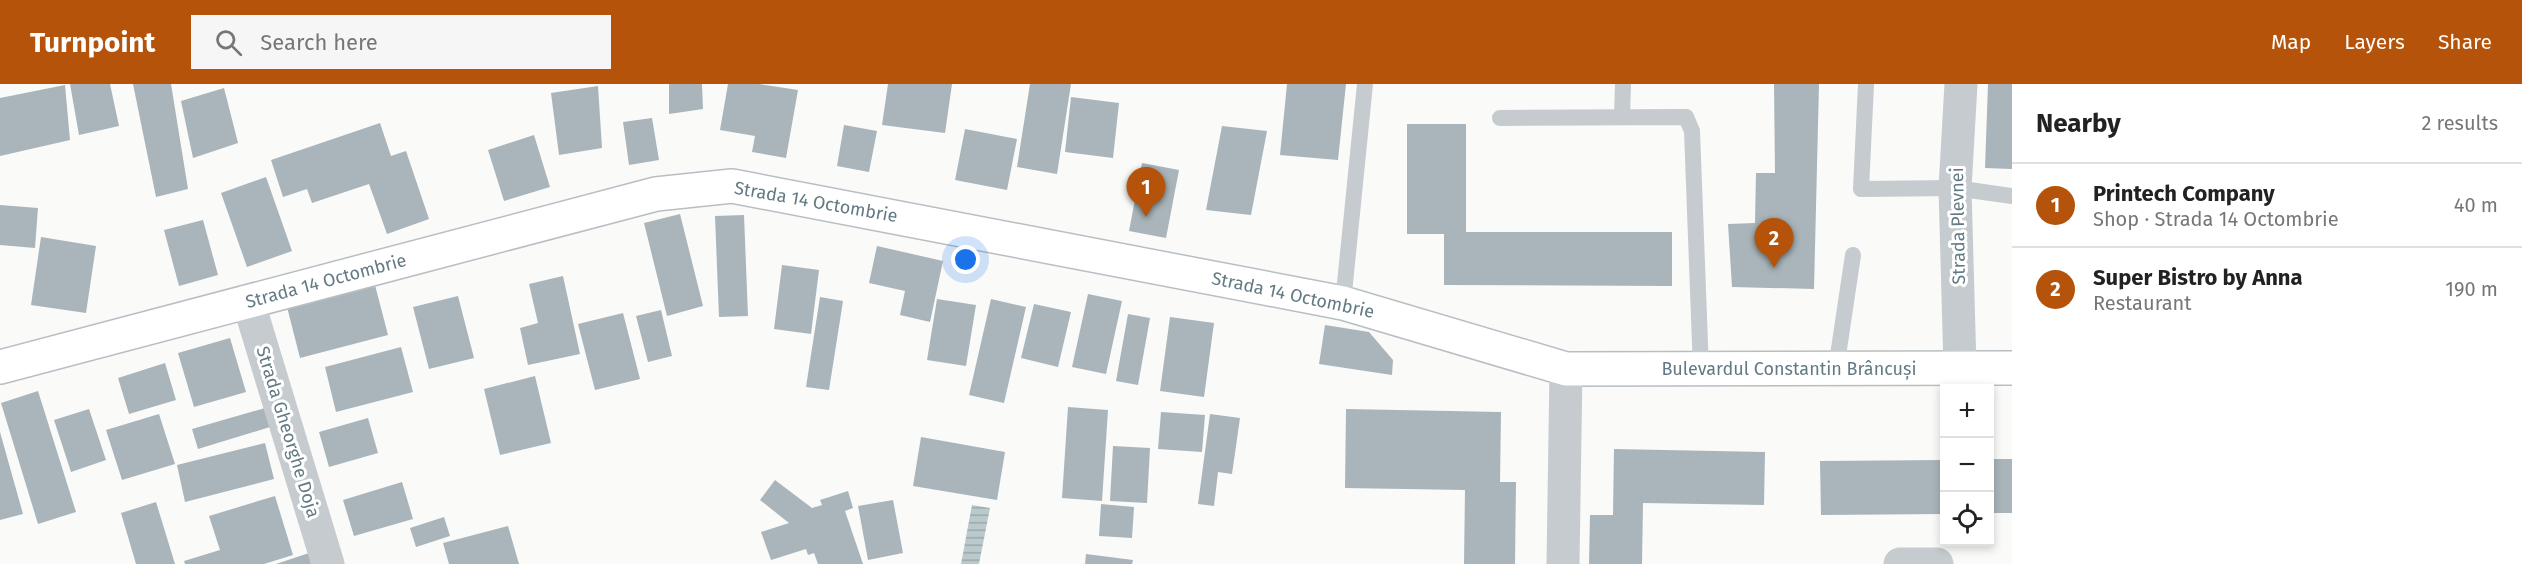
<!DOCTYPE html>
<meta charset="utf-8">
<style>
:root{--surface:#fff;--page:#f6f6f6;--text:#222;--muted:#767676;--line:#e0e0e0;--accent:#b45309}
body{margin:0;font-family:"Fira Sans",sans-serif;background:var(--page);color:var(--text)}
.controls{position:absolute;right:18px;bottom:18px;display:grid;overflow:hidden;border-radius:0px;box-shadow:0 3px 9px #0003}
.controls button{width:54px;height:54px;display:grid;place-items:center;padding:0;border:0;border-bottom:2px solid var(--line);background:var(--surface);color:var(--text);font:30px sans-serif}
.you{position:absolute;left:966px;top:176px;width:21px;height:21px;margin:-15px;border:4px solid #fff;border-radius:50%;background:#1a73e8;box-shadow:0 0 0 9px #1a73e833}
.badge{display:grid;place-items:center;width:39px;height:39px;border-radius:50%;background:var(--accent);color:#fff;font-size:20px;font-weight:700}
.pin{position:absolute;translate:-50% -50px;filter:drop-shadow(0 2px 3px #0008)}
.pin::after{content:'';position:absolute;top:32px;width:21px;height:18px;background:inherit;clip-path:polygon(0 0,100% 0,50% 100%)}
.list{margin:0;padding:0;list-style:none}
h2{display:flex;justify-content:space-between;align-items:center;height:78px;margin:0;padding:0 24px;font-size:26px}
h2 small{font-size:20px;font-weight:400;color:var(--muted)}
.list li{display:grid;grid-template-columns:39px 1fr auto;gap:18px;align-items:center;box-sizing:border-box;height:84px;padding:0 24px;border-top:2px solid var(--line)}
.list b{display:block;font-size:22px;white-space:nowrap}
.list p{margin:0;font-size:20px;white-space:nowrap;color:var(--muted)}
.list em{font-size:20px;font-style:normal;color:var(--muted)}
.icon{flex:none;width:33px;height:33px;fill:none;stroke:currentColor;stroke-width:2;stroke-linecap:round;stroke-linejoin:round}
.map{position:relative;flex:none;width:2012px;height:480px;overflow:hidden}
header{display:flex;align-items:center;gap:36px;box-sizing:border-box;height:84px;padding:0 30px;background:var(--accent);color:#fff}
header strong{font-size:28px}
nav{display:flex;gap:33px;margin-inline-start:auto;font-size:21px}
.search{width:420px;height:54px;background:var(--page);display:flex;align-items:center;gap:15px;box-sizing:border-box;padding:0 21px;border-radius:0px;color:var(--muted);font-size:22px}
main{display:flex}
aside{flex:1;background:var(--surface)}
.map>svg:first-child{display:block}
.water{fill:url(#water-rules)}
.building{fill:#a9b5ba}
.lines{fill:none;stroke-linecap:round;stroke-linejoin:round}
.secondary-casing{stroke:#b7bfc2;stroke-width:36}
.lane{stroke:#c5cbce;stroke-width:16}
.street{stroke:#c5cbce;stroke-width:33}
.secondary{stroke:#fff;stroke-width:33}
.labels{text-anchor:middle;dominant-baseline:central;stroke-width:6;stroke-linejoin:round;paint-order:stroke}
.street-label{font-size:18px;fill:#637a84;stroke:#fff}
</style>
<header>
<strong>Turnpoint</strong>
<div class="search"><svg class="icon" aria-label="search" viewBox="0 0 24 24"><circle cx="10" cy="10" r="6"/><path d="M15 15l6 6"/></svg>Search here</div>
<nav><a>Map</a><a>Layers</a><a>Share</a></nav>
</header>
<main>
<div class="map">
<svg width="2012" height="480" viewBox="0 0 2012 480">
<defs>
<pattern id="water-rules" width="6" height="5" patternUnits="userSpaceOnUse" patternTransform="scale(1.5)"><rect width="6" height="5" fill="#bac9cb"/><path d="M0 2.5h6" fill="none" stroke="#9ba8aa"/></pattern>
</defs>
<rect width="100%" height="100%" fill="#fafaf8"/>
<!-- water -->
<path class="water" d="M972,421L990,424L979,480H961Z"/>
<!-- building -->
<path class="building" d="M70,0H110L119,42L79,51Z
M133,0H171L188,105L156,113Z
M669,0H702L703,25L669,30Z
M728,0H759L798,6L786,74L752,68L755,52L720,46Z
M888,0H952L945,49L882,41Z
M1030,0H1071L1057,90L1017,83Z
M1287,0H1346L1338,76L1280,71Z
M1774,0H1819L1814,205L1732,203L1728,140L1755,139L1756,89H1775Z
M1988,0H2012V85L1985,84Z
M65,1L70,56L0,72V14Z
M598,2L602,64L559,71L551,9Z
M224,4L238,59L193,74L181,17Z
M1071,13L1119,19L1113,74L1065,68Z
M652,34L659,76L629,81L623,38Z
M380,39L391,72L406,67L429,135L387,150L369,100L312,119L307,105L283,113L271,76Z
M1407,40H1466V148H1672V202L1444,201V150H1407Z
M844,41L877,47L869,88L837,82Z
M1222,42L1267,47L1251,131L1206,126Z
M965,45L1017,55L1007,106L955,96Z
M534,51L550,103L504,117L488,66Z
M1142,79L1179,86L1166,154L1129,147Z
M266,93L292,167L247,183L221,109Z
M0,121L38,124L35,164L0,161Z
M680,130L703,222L667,232L644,139Z
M744,131L748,232L719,233L715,132Z
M203,136L218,191L179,202L164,146Z
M41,153L96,162L86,229L31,221Z
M877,162L943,177L930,238L900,231L905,207L869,199Z
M782,181L819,186L811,250L774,245Z
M563,192L580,270L528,281L520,244L538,239L529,200Z
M375,201L388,251L300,274L287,223Z
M1088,210L1122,217L1106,290L1072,283Z
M458,212L474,274L429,285L413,223Z
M820,213L843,217L829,306L806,303Z
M937,215L976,221L966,282L927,276Z
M991,215L1026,223L1004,319L969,311Z
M1034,220L1071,228L1058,283L1021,274Z
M661,226L672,272L648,278L636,232Z
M623,229L640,295L595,306L578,240Z
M1128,230L1150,234L1138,301L1116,297Z
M1170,233L1214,239L1204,313L1160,307Z
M1325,241L1369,248L1393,276L1392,291L1319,280Z
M230,254L246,308L194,323L178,269Z
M401,263L413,308L336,328L325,283Z
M165,279L176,316L129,330L118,294Z
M535,292L551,359L500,371L484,305Z
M38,307L76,428L38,440L1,319Z
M1068,323L1108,326L1102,417L1062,414Z
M265,324L270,343L198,365L192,345Z
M89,325L106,376L71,388L54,336Z
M1346,325L1501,328L1500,398H1516L1515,480H1464L1465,406L1345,404Z
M1161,328L1205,331L1202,368L1158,365Z
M159,330L175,380L122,396L106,346Z
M1210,330L1240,334L1232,390L1218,388L1214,422L1198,420Z
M368,334L378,369L329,383L319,348Z
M0,348L23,430L0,436Z
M921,353L1005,368L997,416L913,402Z
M265,359L274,395L185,418L177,381Z
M1113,362L1150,364L1147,419L1110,417Z
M1614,365L1765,368L1764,421L1643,419L1642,480H1589L1590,431H1613Z
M1990,375H2012V429H1990Z
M1944,376V430L1821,431L1820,377Z
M775,396L812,424L822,421L820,416L848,407L853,424L845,427L863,480H818L814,469L808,471L806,465L771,476L761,448L789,439L760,416Z
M402,398L413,435L354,452L343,416Z
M275,412L293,471L264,480H185L184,477L220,466L209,432Z
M893,416L903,469L868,476L858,422Z
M156,418L175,480H136L121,429Z
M1101,420L1134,423L1132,454L1099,452Z
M444,433L450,452L416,463L410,444Z
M508,442L519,480H449L443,459Z
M309,469L312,480H276Z
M1086,470L1133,476L1132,480H1085Z"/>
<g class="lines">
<defs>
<path id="secondary" d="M0,283L656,110L732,102L1343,219L1566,285L2012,284"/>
</defs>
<!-- secondary casing -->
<use href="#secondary" class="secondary-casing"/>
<!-- lane -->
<path class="lane" d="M1866,0L1861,105L1955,104L2012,112
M1622,32L1623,0
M1500,34L1686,33L1692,47L1701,286
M1343,219L1365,0
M1836,285L1853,171"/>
<!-- street -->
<path class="street" d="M248,217L328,480
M1960,284L1955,104L1961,0
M1563,480L1566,285
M1900,480H1937"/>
<!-- secondary -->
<use href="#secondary" class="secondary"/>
</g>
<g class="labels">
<!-- street labels -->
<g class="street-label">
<text transform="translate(816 118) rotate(10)">Strada 14 Octombrie</text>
<text transform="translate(1958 142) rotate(-91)">Strada Plevnei</text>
<text transform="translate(326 197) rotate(-15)">Strada 14 Octombrie</text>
<text transform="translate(1293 211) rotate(12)">Strada 14 Octombrie</text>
<text x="1789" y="285">Bulevardul Constantin Brâncuși</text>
<text transform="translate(288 348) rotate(73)">Strada Gheorghe Doja</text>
</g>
</g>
</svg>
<div class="controls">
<button>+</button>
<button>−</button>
<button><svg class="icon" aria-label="locate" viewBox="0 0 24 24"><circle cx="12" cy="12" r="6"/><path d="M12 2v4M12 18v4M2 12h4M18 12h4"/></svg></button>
</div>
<div class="you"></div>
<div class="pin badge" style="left:1146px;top:133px">1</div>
<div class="pin badge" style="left:1774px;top:184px">2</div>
</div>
<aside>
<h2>Nearby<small>2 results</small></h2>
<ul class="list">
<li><span class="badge">1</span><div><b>Printech Company</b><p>Shop · Strada 14 Octombrie</p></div><em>40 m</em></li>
<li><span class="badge">2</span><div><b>Super Bistro by Anna</b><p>Restaurant</p></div><em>190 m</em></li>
</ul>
</aside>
</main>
